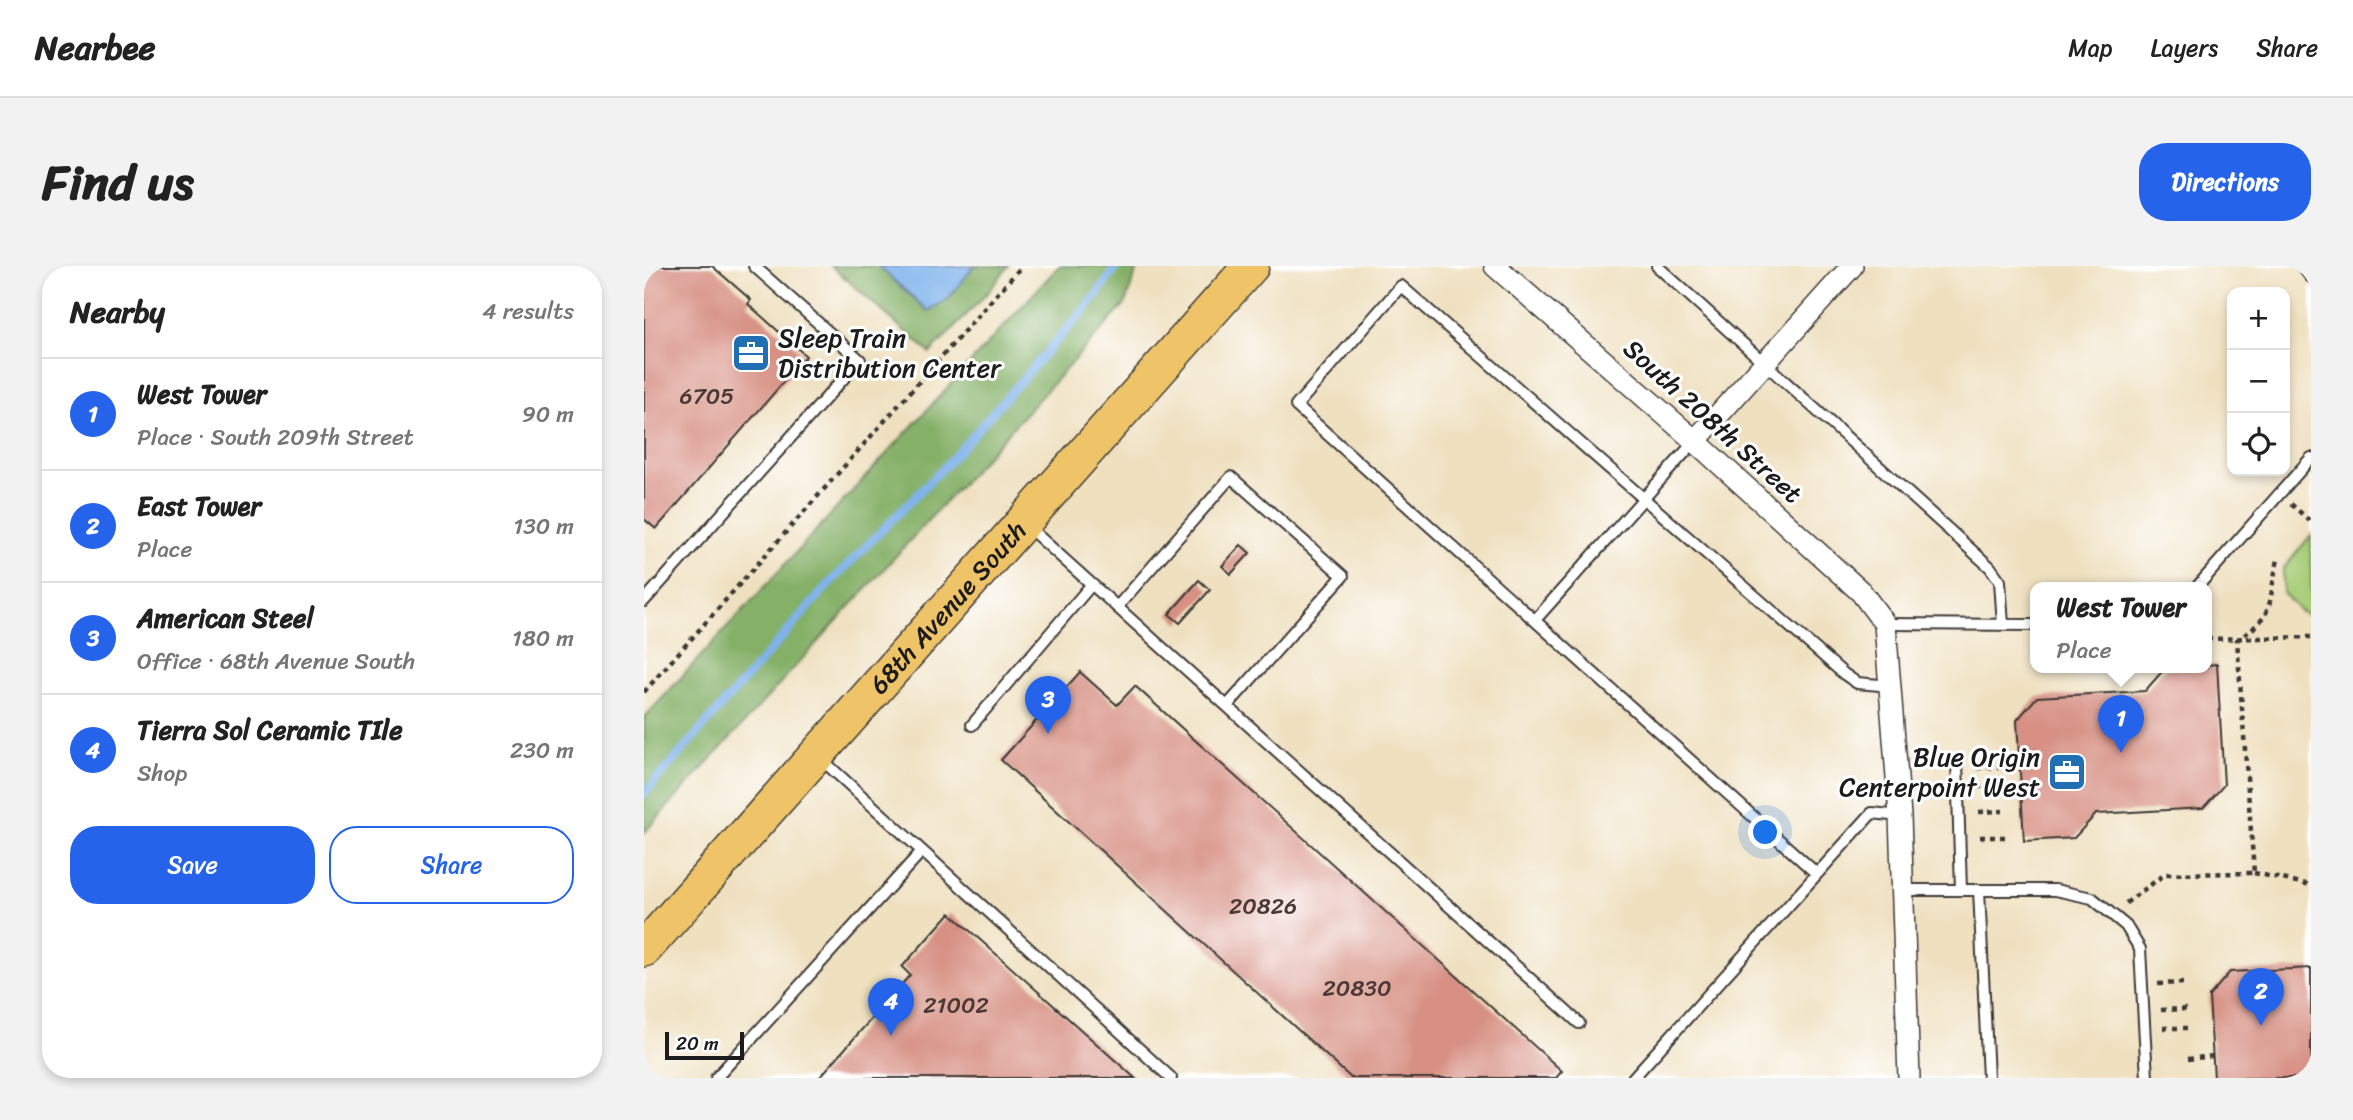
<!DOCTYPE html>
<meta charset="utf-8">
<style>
:root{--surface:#fff;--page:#f2f2f2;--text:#222;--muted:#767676;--line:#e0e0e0;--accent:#2563eb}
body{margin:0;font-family:Sriracha,sans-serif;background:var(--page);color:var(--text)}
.controls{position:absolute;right:21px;top:21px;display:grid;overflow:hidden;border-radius:14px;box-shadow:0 4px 10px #0003}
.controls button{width:63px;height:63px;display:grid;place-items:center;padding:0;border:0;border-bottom:2px solid var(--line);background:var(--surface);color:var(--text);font:35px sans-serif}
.scale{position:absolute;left:21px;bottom:18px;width:79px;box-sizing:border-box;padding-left:7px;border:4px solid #1c1c1c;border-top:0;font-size:19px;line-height:24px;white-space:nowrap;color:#1c1c1c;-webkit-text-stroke:5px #fff;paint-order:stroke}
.you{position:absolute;left:1122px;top:567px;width:24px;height:24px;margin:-18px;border:5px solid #fff;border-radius:50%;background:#1a73e8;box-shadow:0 0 0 10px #1a73e833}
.badge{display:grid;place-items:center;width:46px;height:46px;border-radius:50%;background:var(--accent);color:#fff;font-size:23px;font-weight:700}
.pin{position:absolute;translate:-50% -58px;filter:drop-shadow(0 2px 4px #0008)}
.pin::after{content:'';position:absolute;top:37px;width:24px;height:21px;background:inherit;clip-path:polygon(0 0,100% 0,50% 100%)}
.popup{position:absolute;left:1386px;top:316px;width:182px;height:91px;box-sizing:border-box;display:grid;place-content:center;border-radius:14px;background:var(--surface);filter:drop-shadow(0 2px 5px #0005);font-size:23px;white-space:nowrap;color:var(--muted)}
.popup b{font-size:26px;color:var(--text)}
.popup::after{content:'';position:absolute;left:50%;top:100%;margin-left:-14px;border:14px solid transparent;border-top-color:var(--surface)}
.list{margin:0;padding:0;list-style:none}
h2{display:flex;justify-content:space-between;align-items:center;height:91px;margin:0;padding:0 28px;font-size:30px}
h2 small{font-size:23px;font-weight:400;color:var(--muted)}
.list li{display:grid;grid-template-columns:46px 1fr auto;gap:21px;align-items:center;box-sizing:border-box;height:112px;padding:0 28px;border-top:2px solid var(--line)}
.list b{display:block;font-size:26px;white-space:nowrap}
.list p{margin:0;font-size:23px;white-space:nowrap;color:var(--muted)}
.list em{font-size:23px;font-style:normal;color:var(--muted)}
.actions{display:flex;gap:14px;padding:21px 28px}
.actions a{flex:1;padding:16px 0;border:2px solid var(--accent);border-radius:28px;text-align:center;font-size:24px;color:var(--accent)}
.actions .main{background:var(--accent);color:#fff}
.icon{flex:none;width:38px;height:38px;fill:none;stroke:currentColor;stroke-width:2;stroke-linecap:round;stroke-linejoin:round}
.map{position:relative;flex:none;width:1667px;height:812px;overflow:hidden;border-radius:28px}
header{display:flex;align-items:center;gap:42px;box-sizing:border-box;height:98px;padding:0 35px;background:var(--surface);border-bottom:2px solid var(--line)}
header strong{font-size:33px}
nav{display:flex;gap:38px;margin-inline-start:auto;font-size:24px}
.intro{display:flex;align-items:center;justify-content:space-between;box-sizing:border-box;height:168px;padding:0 42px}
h1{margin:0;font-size:49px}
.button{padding:18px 32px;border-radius:28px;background:var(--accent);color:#fff;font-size:24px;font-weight:700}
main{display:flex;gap:42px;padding:0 42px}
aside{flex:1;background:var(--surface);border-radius:28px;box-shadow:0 4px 10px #0003}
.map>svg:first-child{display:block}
.green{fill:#a7cd77;stroke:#62744a;stroke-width:2}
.forest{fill:#85b068;stroke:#506642;stroke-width:2}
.water{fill:#7fb2ec;stroke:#4e6784;stroke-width:2}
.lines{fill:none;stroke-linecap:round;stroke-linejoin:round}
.stream{stroke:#7fb2ec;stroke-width:8}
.building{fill:#d79083}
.lane-casing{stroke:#3c3935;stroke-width:14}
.street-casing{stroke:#3c3935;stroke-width:24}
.primary-casing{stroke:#3c3935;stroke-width:38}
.path{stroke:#3c3935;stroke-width:4.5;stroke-dasharray:5 5;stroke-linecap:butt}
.lane{stroke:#fff;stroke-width:10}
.street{stroke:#fff;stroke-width:21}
.primary{stroke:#efc469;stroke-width:35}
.labels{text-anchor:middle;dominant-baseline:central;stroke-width:6;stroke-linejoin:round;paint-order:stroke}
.number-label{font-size:23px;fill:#4b3936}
.poi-label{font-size:26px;fill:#1c1c1c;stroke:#fff;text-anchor:start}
.street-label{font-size:26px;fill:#1c1c1c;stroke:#fff}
</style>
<header>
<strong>Nearbee</strong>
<nav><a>Map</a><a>Layers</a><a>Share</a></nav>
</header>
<div class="intro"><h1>Find us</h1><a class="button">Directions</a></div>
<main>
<aside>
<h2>Nearby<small>4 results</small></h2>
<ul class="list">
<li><span class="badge">1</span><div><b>West Tower</b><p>Place · South 209th Street</p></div><em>90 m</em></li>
<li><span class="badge">2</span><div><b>East Tower</b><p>Place</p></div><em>130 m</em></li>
<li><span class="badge">3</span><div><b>American Steel</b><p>Office · 68th Avenue South</p></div><em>180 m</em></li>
<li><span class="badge">4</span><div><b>Tierra Sol Ceramic TIle</b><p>Shop</p></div><em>230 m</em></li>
</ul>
<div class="actions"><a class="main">Save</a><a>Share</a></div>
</aside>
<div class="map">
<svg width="1667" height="812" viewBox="0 0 1667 812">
<rect width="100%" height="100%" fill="#fff"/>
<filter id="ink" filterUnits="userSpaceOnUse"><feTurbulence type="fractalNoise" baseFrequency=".0143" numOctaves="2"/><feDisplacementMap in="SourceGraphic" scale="14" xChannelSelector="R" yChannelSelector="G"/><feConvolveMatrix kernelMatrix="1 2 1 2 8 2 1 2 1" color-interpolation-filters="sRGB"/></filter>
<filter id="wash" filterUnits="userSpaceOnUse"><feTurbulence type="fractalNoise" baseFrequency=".00686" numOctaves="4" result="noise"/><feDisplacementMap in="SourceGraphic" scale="28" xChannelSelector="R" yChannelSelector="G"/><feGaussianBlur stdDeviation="1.57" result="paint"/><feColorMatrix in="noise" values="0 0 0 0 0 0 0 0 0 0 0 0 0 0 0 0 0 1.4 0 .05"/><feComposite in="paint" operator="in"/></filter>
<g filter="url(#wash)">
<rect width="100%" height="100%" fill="#efe0c0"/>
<!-- green -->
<path class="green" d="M1667,269V351L1657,346L1639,327V303Z"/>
<!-- forest -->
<path class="forest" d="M187,0H364L346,24L286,87Z
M415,0H494L481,38L0,567V452Z"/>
<!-- water -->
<path class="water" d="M234,0H330L305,32L284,45Z"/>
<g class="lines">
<!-- stream -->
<path class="stream" d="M0,528L186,317L302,199L449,34L473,0"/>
</g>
<g id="blocks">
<!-- building -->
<path class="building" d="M0,0H68L107,34L104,38L162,90L12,263L0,253Z
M597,279L606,287L587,308L578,300Z
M555,314L566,324L536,357L525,348Z
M1573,398L1580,519L1559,542L1452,548L1430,572L1380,575L1373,454L1393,431L1501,425L1522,401H1563V399Z
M436,406L473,439L491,420L918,805L912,812H707L357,494Z
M306,647L491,812H175L266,709L258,701Z
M1667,702V812H1570L1565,730L1586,706Z"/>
</g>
</g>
<g filter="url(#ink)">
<use href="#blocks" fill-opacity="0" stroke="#3c3935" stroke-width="2"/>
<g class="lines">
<defs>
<path id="lane" d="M1013,0L1346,301L1356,315L1359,359
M1658,0L1667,11
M383,260L935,757
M1553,321L1667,192
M0,335L216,94L110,0
M473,341L587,211L699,310L583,440
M891,354L1051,175
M1241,358L1391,359
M328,459L448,318
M175,491L527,812
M1313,495L1317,624
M1173,608L652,140L757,20L1200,408L1213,417L1247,420
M1259,624H1411L1448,632L1482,660L1496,683L1503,812
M1335,624L1344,812
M72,812L278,585
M989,812L1228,547L1256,550"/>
<path id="street" d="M851,0L1051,175L1217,326L1241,358L1256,550L1265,812
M1051,175L1208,0"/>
<g id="primary">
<path id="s1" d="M0,683L607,0"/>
</g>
</defs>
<!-- lane casing -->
<use href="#lane" class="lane-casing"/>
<!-- street casing -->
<use href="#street" class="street-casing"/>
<!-- primary casing -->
<use href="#primary" class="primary-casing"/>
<!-- path -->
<path class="path" d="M1647,238L1667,256
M1563,373L1667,371
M0,426L378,0
M1333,502L1357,501
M1333,521L1358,520
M1335,546L1359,545
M1336,571H1361
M1610,607L1667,619
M1482,637L1521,608L1610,607L1593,374C1635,347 1622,337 1634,294
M1514,718L1540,717
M1517,744L1542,743
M1519,762H1543
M1544,793L1569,790"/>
<!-- lane -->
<use href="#lane" class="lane"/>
<!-- street -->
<use href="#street" class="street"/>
<!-- primary -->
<use href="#primary" class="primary"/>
</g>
</g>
<!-- icons -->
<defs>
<symbol id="office-square" viewBox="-11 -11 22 22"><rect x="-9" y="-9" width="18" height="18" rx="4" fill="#1f6fb2" stroke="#fff"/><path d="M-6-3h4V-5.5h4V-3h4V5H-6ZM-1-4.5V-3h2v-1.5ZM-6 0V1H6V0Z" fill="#fff"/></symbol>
</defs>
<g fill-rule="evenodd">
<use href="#office-square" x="85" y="65" width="44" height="44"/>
<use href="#office-square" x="1401" y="484" width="44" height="44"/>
</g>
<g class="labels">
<!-- number labels -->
<g class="number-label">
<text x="63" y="130">6705</text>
<text x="619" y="640">20826</text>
<text x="713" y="722">20830</text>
<text x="312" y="739">21002</text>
</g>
<!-- poi labels -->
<g class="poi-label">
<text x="134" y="72">Sleep Train<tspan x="134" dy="30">Distribution Center</tspan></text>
<text x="1396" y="491" text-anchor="end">Blue Origin<tspan x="1396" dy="30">Centerpoint West</tspan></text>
</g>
<!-- street labels -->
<g class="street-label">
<text transform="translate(1069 155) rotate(42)">South 208th Street</text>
<text stroke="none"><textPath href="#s1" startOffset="457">68th Avenue South</textPath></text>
</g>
</g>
</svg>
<div class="controls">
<button>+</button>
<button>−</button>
<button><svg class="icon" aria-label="locate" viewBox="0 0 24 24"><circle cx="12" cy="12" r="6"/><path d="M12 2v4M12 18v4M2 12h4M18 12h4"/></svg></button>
</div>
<div class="scale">20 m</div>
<div class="you"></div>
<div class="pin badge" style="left:1477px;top:487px">1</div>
<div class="popup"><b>West Tower</b>Place</div>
<div class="pin badge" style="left:1617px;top:760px">2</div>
<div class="pin badge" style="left:404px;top:468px">3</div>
<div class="pin badge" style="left:247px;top:770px">4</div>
</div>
</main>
